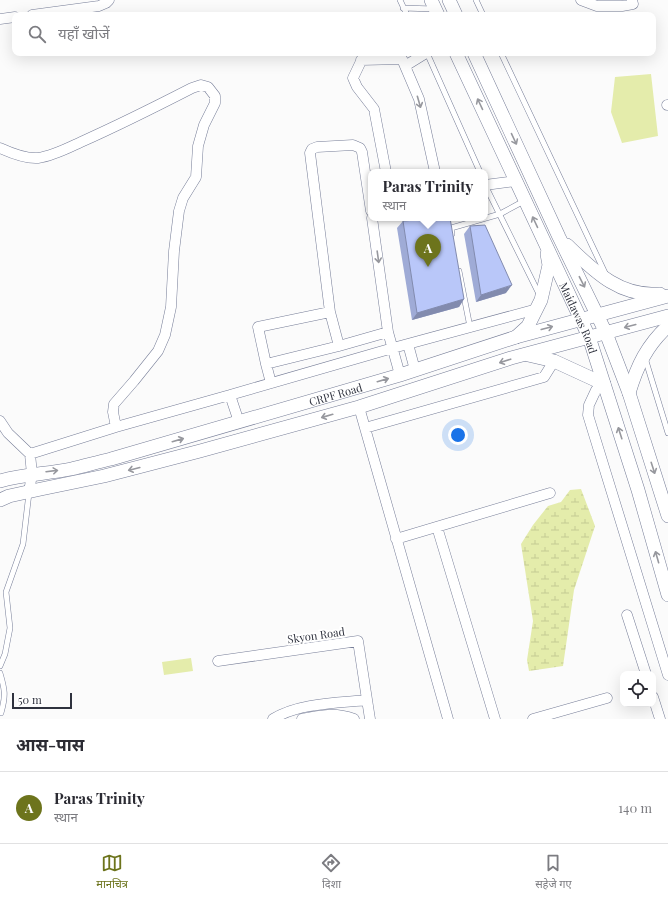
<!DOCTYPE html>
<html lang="hi">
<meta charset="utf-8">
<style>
:root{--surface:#fff;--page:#f2f2f3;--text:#2b2b33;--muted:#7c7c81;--line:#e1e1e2;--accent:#6d741c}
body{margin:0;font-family:"Playfair Display","Noto Sans Devanagari",serif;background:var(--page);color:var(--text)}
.controls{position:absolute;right:12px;bottom:12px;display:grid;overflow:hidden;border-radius:8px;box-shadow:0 4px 16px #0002}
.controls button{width:36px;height:36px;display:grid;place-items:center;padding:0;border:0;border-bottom:1px solid var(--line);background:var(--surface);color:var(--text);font:20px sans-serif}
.scale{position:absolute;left:12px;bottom:10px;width:60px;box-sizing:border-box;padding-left:4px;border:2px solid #2f323e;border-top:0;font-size:11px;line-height:14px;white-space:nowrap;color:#2f323e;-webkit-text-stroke:3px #fff;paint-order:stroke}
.you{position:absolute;left:458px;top:435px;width:14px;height:14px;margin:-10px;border:3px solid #fff;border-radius:50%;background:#1a73e8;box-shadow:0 0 0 6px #1a73e833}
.badge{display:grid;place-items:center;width:26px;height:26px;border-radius:50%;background:var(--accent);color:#fff;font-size:13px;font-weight:700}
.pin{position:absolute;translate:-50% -33px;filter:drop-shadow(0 1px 2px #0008)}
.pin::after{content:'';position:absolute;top:21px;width:14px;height:12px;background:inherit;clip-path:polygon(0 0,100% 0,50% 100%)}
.popup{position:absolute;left:368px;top:169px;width:120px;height:52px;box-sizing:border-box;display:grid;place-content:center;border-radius:8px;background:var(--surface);filter:drop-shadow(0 1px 3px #0005);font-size:13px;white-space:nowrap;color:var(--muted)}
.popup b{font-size:15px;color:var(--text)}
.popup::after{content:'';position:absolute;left:50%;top:100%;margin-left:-8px;border:8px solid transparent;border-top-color:var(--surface)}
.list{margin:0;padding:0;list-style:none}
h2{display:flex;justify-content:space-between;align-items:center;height:52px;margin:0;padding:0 16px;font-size:17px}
h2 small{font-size:13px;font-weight:400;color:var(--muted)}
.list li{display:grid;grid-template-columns:26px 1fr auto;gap:12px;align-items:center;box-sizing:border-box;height:72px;padding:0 16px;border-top:1px solid var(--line)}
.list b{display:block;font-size:15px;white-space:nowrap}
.list p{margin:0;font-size:13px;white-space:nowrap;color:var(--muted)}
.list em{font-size:13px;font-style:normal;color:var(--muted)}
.icon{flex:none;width:22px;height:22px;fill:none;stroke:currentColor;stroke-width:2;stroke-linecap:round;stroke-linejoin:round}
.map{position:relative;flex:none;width:668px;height:719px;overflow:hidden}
.search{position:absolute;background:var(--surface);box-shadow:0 4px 16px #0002;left:12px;right:12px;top:12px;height:44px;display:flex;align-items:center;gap:10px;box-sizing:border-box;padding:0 14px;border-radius:8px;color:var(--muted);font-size:15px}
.sheet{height:124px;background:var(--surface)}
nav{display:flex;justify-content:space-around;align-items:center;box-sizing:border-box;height:56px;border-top:1px solid var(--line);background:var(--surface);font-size:11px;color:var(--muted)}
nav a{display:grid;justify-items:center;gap:2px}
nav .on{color:var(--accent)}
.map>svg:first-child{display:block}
.grass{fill:#e4ecab}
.wetland{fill:url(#wetland-marsh)}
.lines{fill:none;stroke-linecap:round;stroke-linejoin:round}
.lane-casing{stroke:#777e98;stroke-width:6}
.street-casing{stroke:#777e98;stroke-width:11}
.secondary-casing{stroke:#777e98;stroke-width:14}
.lane{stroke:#fff;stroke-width:5}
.street{stroke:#fff;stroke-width:10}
.secondary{stroke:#fff;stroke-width:13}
.wall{fill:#9fabd6}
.shaded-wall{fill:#828bae}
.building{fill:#b9c7f9;stroke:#828bae}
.oneway{stroke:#97989e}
.labels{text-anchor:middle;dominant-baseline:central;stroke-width:4;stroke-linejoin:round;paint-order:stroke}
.street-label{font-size:11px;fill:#2f323e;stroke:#fff}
</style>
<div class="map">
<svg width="668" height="719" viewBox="0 0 668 719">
<defs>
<pattern id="wetland-marsh" width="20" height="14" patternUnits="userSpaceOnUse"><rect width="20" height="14" fill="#e4ecab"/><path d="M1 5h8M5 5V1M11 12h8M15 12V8" fill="none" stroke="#c4cb94"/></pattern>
</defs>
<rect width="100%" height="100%" fill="#fbfbfb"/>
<!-- grass -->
<path class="grass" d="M651,74L658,136L622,143L611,112L615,77Z
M191,658L193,671L164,675L162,662Z"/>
<!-- wetland -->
<path class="wetland" d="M581,489L595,526L574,590L563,666L529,671L527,660L533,621L521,544L533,525L548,506L561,502L570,490Z"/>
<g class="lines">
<defs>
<path id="lane" d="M400,0L407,15
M476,0L483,15
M403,8L434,9
M427,53L480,172
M501,53L606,275
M485,185L540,296
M452,234L451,228L500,214L524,201
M459,271L470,327
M645,358L668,433
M0,666L5,654L10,628L6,592L23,544L29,493
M0,673C5,690 6,695 1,713"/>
<path id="street" d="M581,0L597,6H622L633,4L632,0
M32,15L99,6L106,3L109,0
M0,19L15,17
M364,55L353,78L357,87L374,109L386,172
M361,60L402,59L419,99L435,172
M405,66L426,53
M667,105H668
M0,148C11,153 26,159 38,158C53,156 68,148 81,142C119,125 155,107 192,88L201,85L208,87L215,96V103L204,125L198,146L196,177L183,198L179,211L174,251L171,307L165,335L158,351L134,381L114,404L113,412L116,427L230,395L239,422
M485,185L516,181
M371,211L362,152L360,148L353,145L317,147L312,149L310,153L330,312L339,346L388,332
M372,218L388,332L400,375
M330,312L258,327L266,364L339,346
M408,344L415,370
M266,364L271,383
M605,386L596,390L589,405L588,415L668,675
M230,395L393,348L537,309
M359,407L448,719
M0,421L8,433L30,454L32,474L29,492
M365,428L544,377L554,361
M30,454L116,427
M437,527L495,719
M396,539L550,493
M627,615L646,674
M218,661L358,641L370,719
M653,697L660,719
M273,719C298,703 338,703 367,700
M302,719C320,715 336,712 354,719
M533,719L607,698"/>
<g id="secondary">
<path d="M431,0L438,15"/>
<path d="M449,0L456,15"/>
<path id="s1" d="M456,53L589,337L638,490L668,595"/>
<path d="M474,53L559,237L606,333L629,393L668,516"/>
<path d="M567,245C594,271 619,297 660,294"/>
<path d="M516,337L528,326L541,300L549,265L547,254"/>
<path d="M528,355L554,361L604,384"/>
<path d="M629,393C637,366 647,345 668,326"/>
<path id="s2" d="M0,481C23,474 47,474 71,469C84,466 98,462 111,459L400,375L516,337L668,296"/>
<path d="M0,500L9,496L41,489L104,476L200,451L359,407L511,358L668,316"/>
</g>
</defs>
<!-- lane casing -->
<use href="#lane" class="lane-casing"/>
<!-- street casing -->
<use href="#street" class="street-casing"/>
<!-- secondary casing -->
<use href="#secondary" class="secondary-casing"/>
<!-- lane -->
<use href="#lane" class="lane"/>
<!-- street -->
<use href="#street" class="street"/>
<!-- secondary -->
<use href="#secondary" class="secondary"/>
</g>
<!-- wall -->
<path class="wall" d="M403,221L464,299L459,307L412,320L397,228Z
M470,226L506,293L476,302L464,234Z"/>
<!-- shaded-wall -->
<path class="shaded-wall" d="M512,285L506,293L476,302L481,295Z
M464,299L459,307L412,320L417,313Z"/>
<!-- building -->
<path class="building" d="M442,218H450L464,299L417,313L403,221Z
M485,225L512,285L481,295L470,226Z"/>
<!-- one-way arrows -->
<defs><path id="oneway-shaft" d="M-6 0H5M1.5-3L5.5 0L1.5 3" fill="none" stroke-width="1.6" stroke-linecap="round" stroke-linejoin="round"/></defs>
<g class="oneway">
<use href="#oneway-shaft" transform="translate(419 102) rotate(74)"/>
<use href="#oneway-shaft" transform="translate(480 104) rotate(-115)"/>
<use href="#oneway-shaft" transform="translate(514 139) rotate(65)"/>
<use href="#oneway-shaft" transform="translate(535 222) rotate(-115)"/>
<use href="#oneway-shaft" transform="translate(378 257) rotate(82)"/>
<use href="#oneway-shaft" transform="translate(582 282) rotate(63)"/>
<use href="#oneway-shaft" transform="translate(630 326) rotate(165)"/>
<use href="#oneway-shaft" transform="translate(547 328) rotate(-15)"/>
<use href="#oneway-shaft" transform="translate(505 361) rotate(162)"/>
<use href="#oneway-shaft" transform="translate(383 380) rotate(-16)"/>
<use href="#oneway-shaft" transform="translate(327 416) rotate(164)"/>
<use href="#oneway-shaft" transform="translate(620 433) rotate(-108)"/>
<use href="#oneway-shaft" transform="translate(178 440) rotate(-16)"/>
<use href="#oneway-shaft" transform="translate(653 468) rotate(72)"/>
<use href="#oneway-shaft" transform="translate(134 469) rotate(166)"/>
<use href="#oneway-shaft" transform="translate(52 471) rotate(-7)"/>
<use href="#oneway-shaft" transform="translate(657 557) rotate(-106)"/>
</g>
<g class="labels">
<!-- street labels -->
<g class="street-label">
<text stroke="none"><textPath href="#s1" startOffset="292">Maidawas Road</textPath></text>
<text stroke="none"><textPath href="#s2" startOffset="347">CRPF Road</textPath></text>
<text transform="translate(316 635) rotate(-8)">Skyon Road</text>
</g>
</g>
</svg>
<div class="controls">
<button><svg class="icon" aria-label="locate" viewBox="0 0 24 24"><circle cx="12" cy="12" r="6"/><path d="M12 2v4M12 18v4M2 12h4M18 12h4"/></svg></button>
</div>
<div class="scale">50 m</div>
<div class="you"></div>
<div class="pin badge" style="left:428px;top:267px">A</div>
<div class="popup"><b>Paras Trinity</b>स्थान</div>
<div class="search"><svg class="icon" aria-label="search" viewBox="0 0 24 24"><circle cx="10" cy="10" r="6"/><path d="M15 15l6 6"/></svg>यहाँ खोजें</div>
</div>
<section class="sheet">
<h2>आस-पास<small></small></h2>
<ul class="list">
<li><span class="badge">A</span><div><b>Paras Trinity</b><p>स्थान</p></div><em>140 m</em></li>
</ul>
</section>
<nav>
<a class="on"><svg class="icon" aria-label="map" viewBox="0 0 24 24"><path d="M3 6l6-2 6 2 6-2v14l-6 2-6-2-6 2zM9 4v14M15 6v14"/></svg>मानचित्र</a>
<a><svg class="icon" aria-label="directions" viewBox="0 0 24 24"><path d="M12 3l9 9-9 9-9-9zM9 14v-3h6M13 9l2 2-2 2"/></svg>दिशा</a>
<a><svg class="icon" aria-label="saved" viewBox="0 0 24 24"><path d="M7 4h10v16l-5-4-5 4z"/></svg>सहेजे गए</a>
</nav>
